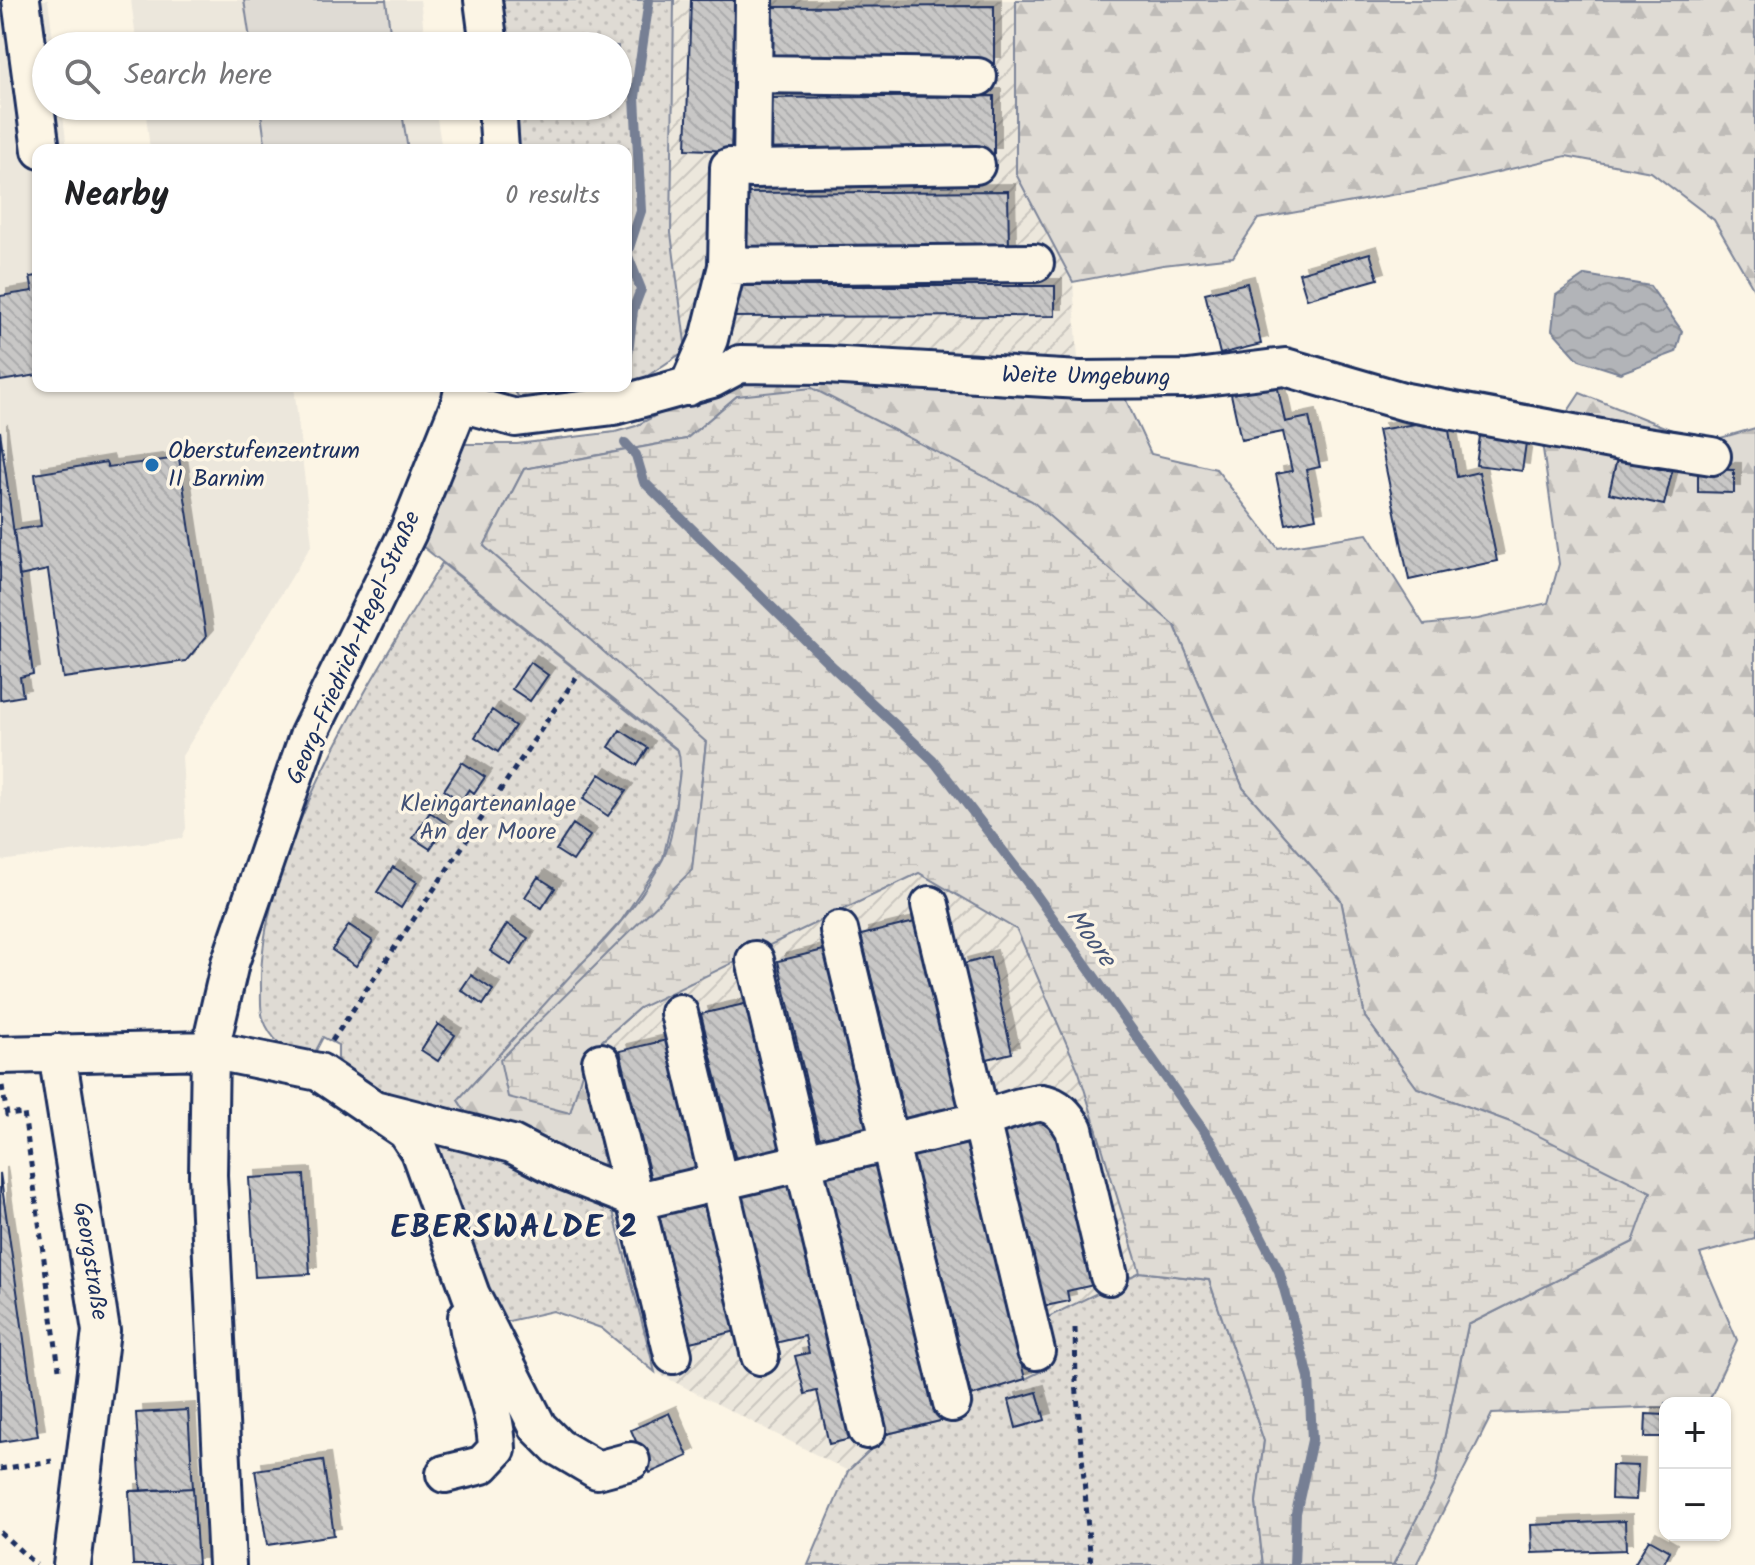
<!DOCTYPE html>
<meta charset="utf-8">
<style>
:root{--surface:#fff;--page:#f6f6f6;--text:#202124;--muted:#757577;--line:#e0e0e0}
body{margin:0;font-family:Kalam,sans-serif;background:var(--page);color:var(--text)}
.controls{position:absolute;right:24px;bottom:24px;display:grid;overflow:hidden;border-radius:16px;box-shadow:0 2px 6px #0004}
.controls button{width:72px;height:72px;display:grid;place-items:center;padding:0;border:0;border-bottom:2px solid var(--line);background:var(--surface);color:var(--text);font:40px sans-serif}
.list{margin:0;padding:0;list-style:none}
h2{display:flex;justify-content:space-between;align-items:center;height:104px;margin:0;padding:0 32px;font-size:34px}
h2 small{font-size:26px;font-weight:400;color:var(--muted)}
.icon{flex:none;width:44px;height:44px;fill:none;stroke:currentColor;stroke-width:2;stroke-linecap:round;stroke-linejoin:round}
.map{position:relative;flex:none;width:1755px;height:1565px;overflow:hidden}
.search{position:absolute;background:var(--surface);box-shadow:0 2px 6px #0004;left:32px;top:32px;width:600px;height:88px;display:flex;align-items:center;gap:20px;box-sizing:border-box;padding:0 28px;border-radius:44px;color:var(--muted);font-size:30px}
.panel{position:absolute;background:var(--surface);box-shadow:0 2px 6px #0004;left:32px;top:144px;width:600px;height:248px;border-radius:16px}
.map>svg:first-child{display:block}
.built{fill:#ece7dc}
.industrial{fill:url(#industrial-furrows)}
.grass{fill:url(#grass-dots);stroke:#7d8599;stroke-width:2}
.forest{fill:url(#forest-firs);stroke:#7d8599;stroke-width:2}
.wetland{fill:url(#wetland-marsh);stroke:#7d8599;stroke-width:2}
.pitch{fill:#dfdbd4;stroke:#7d8599;stroke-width:2}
.water{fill:url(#water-waves);stroke:#767f94;stroke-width:2}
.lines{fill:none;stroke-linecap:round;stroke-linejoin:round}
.stream{stroke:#767f94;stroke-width:10}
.building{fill:url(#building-back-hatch);stroke:#1b2f5e;stroke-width:2;filter:url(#shadow)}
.minor-casing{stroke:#1b2f5e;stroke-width:42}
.path{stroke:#1b2f5e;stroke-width:5;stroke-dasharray:6 6;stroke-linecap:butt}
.minor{stroke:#fcf5e5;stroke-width:36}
.poi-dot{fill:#1f6fb2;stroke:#fcf5e5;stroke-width:3}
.labels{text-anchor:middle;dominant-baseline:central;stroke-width:7;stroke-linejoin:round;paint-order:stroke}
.street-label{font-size:24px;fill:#1b2f5e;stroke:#fcf5e5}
.poi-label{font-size:24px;fill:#1b2f5e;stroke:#fcf5e5;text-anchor:start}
.park-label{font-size:24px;fill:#425176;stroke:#fcf5e5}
.water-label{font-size:26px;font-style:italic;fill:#485779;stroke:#fcf5e5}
.district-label{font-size:32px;font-weight:bold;letter-spacing:2px;fill:#1b2f5e;stroke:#fcf5e5}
</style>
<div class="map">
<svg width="1755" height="1565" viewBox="0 0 1755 1565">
<defs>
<pattern id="industrial-furrows" width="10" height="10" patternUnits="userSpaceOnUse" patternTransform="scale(2)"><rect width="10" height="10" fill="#ece7dc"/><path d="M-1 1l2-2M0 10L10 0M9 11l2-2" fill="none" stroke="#cac6bf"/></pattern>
<pattern id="grass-dots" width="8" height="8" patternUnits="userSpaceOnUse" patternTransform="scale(2)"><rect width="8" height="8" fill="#dfdbd4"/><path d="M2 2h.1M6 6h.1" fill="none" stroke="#bfbcb8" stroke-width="1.8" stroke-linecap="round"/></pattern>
<pattern id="forest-firs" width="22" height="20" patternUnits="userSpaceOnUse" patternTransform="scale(2)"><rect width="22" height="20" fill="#dfdbd4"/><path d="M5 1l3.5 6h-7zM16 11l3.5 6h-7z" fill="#bfbcb8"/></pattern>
<pattern id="wetland-marsh" width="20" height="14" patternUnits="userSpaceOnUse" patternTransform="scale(2)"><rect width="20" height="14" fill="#dfdbd4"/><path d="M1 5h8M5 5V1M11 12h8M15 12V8" fill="none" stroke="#bfbcb8"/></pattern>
<pattern id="water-waves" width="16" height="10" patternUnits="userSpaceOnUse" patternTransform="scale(2)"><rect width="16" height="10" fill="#b2b4b8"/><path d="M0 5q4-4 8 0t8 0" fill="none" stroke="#909399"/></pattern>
<pattern id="building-back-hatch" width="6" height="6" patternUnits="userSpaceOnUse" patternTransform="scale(2)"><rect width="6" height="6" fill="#c8c7c6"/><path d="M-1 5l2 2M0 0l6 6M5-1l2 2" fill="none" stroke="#ababac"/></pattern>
<filter id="shadow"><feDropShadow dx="7" dy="-7" stdDeviation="0" flood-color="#0004"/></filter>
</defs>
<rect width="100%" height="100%" fill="#fcf5e5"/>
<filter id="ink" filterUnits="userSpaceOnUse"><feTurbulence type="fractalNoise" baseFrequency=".0125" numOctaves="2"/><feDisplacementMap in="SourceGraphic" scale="16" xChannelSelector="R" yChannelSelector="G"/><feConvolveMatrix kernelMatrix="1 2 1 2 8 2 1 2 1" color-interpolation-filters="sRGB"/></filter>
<g filter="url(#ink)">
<!-- built -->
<path class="built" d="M0,0H48L54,46H46V106H62L67,150H38V386H294L312,544L182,756L186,828L182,838L0,861Z
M131,0H420L426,46H137Z
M145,106H435L442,150H150Z"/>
<!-- industrial -->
<path class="industrial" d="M674,0H1016V174L1073,282L1078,360L686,350L671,233Z
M919,873L1017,930L1079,1072L1140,1272L1044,1319L1050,1367L1025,1379L1002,1385L1003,1388L971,1396L944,1420L887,1434L848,1471L655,1372L607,1188L588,1053L639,1008Z"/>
<!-- grass -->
<path class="grass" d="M498,0H674L671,233L686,350L640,381L626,385V150H516L511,106H618V46H503Z
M511,386H621L520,399Z
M442,563L678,751L681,760L677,798L663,858L621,921L458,1100L467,1114L448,1122L347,1078L338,1058V1045L323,1037L309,1064C289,1052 271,1042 263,1018C260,1010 261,997 261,988C258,852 373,678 442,563Z
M420,1122L607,1188L655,1372L601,1328L553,1311L496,1324Z
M1140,1272L1209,1280L1264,1441L1256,1502L1263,1565H808L848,1471L887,1434L944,1420L971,1396L1002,1388V1385L1025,1379L1050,1367L1044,1319Z"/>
<!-- forest -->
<path class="forest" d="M1016,0H1755V291L1714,220L1651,172L1566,156L1430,188L1258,219L1233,257L1163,265L1073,282L1016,174Z
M822,375L1125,398L1151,454L1216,469L1278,548L1367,534L1424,625L1478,619L1548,603L1559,564L1543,449L1580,393L1672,430L1717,439L1755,428V1239L1700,1254L1737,1340L1708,1403H1665V1407L1492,1414L1416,1565H1393L1435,1482L1468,1325L1633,1242L1513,1123L1417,1088L1365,1017L1341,900L1243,788L1175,626L737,396L686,439L524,469L484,546L706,741L692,870L639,1008L588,1054L607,1188L467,1114L458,1100L580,965C612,935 642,899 663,859C672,841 675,813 677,793C679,779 682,764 678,750L422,546L463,444H517L615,432L636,426L714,384Z"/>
<!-- wetland -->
<path class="wetland" d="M812,388L1032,501L1175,626L1243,788L1341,900L1365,1017L1417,1088L1513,1123L1651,1192L1633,1242L1468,1325L1435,1482L1393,1565H1263L1256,1502L1264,1441L1209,1280L1140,1272L1079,1072L1017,930L919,873L639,1008L588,1053L570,1113L508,1097L500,1060L692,870L706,742L484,546L524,469L686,439L737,396Z"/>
<!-- pitch -->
<path class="pitch" d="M244,0H386L392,46H251Z
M260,106H401L408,150H266Z"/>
<!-- water -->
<path class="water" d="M1585,275L1650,286L1682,331L1676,352L1620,373L1579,360L1552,330L1556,295Z"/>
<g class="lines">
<!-- stream -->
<path class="stream" d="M626,371L633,310L641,289L627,254L641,211L635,97L649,0
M625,443L636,455L644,482L834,668L933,760L1030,886L1215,1147L1279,1271L1309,1377L1312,1440L1296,1513L1294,1565"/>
</g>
<!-- building -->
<path class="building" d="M691,0H737L731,151L686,149Z
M994,6V64L768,66L767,7Z
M994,96V155L768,156L767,98Z
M1008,191L1009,249L747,251L746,193Z
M1370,253L1378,279L1307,299L1299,273Z
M38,276V375L0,381V296L33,291L30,277Z
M1247,283L1261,344L1220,354L1205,293Z
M730,286H1055V316L731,317Z
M1277,384L1285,422L1309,417L1320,467L1306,470L1316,518L1286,524L1276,474L1292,471L1283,432L1241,440L1231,394Z
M1447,419L1457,477L1479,472L1497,561L1409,580L1378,430Z
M0,431L33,674L20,677L23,696L0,700Z
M1480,436L1526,443L1522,471L1476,465Z
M179,458L206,637L186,661L63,678L48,570L19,576L14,530L41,526L35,474L106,462L108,467Z
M1617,459L1672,472L1664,505L1609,493Z
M1698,469L1734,470V493L1698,492Z
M530,662L548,675L530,701L512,689Z
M492,710L515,726L498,752L475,737Z
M620,730L648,748L637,765L609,747Z
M462,762L485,777L474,793L469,789L461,801L444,790Z
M600,774L626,791L608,816L583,799Z
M430,812L447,824L430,849L413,838Z
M573,824L590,836L573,861L556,850Z
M393,867L417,882L401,908L377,892Z
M538,877L555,888L542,908L525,897Z
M915,922L961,1109L906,1122L861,935Z
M507,924L528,938L511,965L490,951Z
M349,925L373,941L356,966L332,950Z
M828,949L871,1128L820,1140L778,961Z
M990,957L1012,1053L983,1060L960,965Z
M471,975L493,990L483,1005L461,990Z
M753,1002L789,1149L736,1161L701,1014Z
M438,1024L455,1035L438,1061L421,1050Z
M671,1039L703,1171L652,1184L620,1051Z
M1058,1117L1098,1284L1067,1291L1069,1301L1041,1307L999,1131Z
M968,1139L1025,1379L971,1396L912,1152Z
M882,1158L944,1420L887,1434L824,1172Z
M0,1173L38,1436L0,1442Z
M304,1175L310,1274L255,1277L249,1178Z
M796,1178L859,1437L829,1444L817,1391L805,1394L795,1356L809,1353L805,1336L775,1343L739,1191Z
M710,1199L741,1330L690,1342L658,1211Z
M1037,1392L1045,1420L1016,1428L1009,1400Z
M188,1410L193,1488L141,1491L136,1413Z
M669,1413L688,1456L650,1473L631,1430Z
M1646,1414L1665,1415V1437H1645Z
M323,1460L334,1535L267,1545L255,1470Z
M1612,1465L1638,1466L1636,1500L1611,1499Z
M193,1488L198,1565H133L129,1491Z
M1625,1521L1626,1550L1532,1553L1531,1525Z
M1649,1539L1670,1551L1663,1565H1634Z"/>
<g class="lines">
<defs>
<path id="minor" d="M21,0L41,150
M483,0L489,46
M754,0L752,169L976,165
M753,74L978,77
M497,106L500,150
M727,266L1035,263
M688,387L709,339L727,266L729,167L752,169
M460,403L516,418L614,406L712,379L740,364L826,365L1080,380L1188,379L1285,367L1406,402L1627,443L1712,456
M930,905L1036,1351
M839,930L952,1403
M755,960L867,1430
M679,1013L760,1356
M57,1053L101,1331L72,1565
M0,1055L210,1050L319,1072L406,1131L419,1151L471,1295L538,1427L558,1447L597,1470L631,1461
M601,1062L673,1355
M374,1109L512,1144L566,1172L607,1188L635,1199L651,1198C756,1173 861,1148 966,1124C983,1120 1028,1102 1042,1103C1058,1105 1067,1117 1074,1129L1109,1276
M445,1474L482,1465L497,1449C496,1404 472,1363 467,1317
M227,1565L208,1175L210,1050L230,963L308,736L408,532L460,403L464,386"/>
</defs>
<!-- minor casing -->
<use href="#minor" class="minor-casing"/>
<!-- path -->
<path class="path" d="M332,1041L579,673
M2,1086L7,1115L24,1113L59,1369
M1075,1328L1076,1382L1091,1565
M0,1469L52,1461
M0,1532L36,1565"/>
<!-- minor -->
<use href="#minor" class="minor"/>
</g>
</g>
<!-- markers -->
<circle class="poi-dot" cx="152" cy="465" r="8"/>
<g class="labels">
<!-- street labels -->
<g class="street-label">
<text transform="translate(1086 377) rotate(1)">Weite Umgebung</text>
<text transform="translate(354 648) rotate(-66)">Georg-Friedrich-Hegel-Straße</text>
<text transform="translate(90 1261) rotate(81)">Georgstraße</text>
</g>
<!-- poi labels -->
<g class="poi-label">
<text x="168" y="451">Oberstufenzentrum<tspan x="168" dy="28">II Barnim</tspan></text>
</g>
<!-- park labels -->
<g class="park-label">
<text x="488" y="804">Kleingartenanlage<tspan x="488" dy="28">An der Moore</tspan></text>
</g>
<!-- water labels -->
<g class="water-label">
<text transform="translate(1090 938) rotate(54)">Moore</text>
</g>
<!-- district labels -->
<g class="district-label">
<text x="515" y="1228">EBERSWALDE 2</text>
</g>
</g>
</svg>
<div class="controls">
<button>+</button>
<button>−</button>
</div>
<div class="search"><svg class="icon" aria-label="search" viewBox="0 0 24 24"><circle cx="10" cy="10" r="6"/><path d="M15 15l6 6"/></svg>Search here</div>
<section class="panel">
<h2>Nearby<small>0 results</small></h2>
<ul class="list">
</ul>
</section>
</div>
